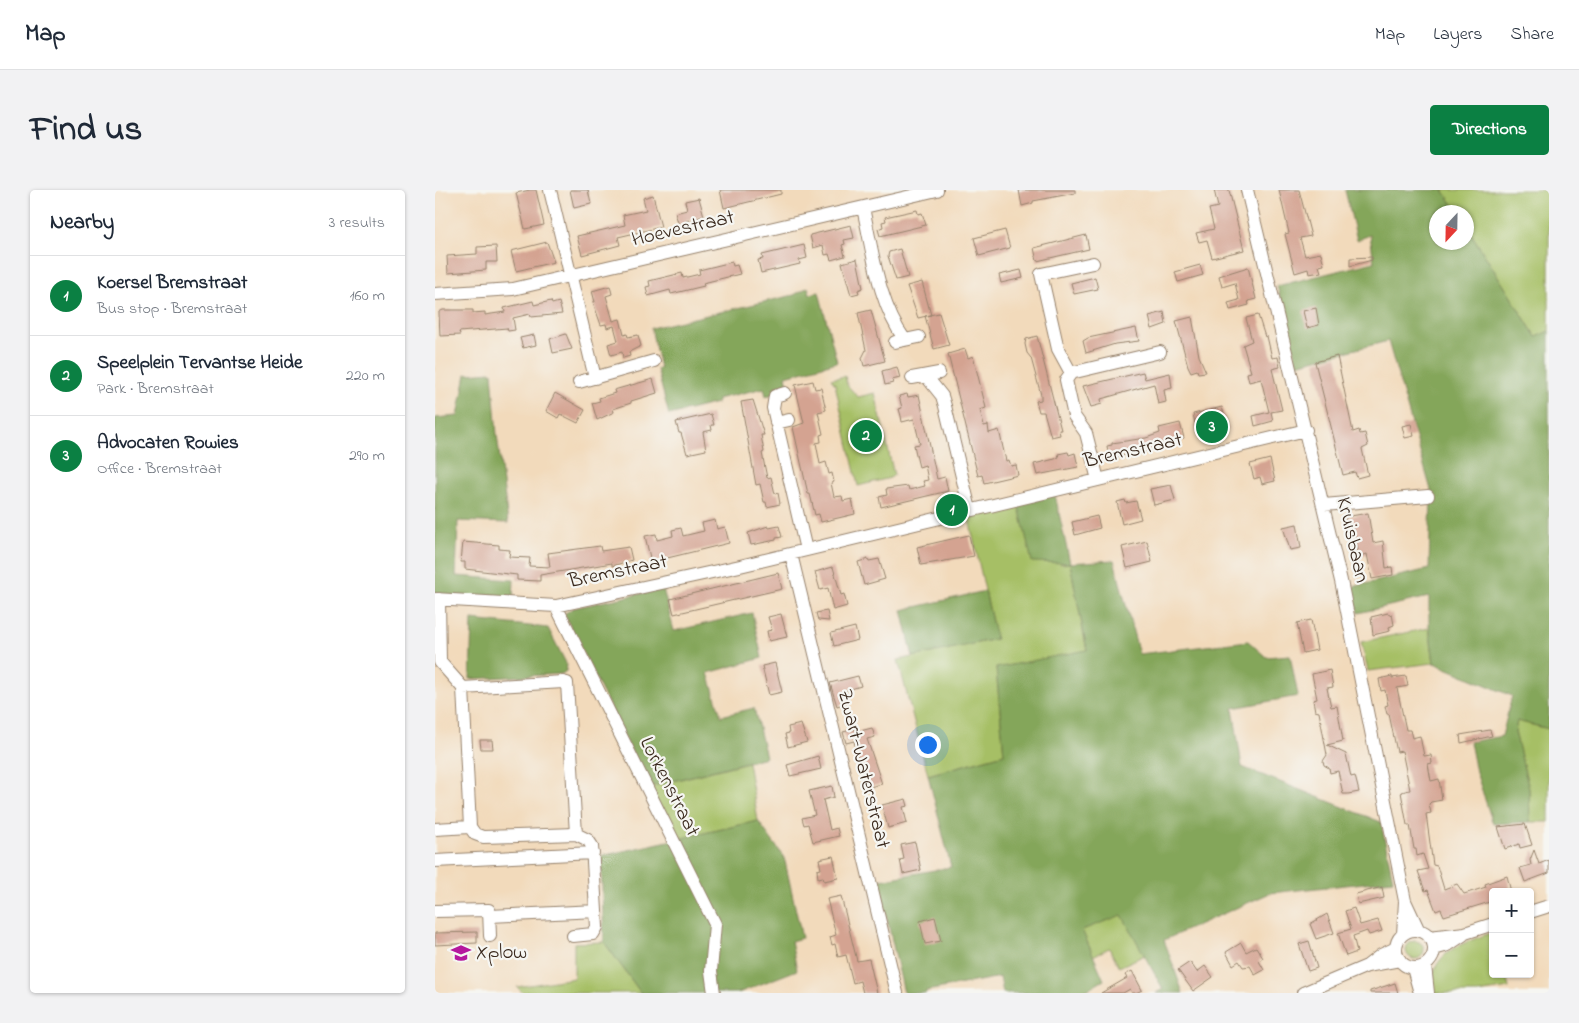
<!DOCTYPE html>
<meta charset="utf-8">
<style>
:root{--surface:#fff;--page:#f2f2f3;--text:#1f2937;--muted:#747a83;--line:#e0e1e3;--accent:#0b8043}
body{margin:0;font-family:"Indie Flower",sans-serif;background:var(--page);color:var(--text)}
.controls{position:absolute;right:15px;bottom:15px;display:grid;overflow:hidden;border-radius:5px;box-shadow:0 1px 4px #0004}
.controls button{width:45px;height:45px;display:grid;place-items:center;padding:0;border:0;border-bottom:1px solid var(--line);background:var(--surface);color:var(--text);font:25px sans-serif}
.compass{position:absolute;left:994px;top:15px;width:45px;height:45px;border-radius:50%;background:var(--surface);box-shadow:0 1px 4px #0004;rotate:202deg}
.you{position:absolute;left:492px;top:554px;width:18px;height:18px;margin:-12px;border:4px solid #fff;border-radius:50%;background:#1a73e8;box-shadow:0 0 0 8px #1a73e833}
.badge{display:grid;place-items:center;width:32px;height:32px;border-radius:50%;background:var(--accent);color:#fff;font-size:16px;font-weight:700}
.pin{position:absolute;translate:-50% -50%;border:2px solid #fff;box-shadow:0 1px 5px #0006}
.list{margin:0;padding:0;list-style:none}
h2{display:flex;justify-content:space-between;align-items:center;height:65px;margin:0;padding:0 20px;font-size:21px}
h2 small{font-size:16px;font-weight:400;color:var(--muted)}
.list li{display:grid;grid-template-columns:32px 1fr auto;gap:15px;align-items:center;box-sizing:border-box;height:80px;padding:0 20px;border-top:1px solid var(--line)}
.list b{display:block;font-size:19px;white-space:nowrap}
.list p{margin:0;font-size:16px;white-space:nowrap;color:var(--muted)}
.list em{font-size:16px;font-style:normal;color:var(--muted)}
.map{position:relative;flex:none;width:1114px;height:803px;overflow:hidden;border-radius:5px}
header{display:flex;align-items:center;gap:30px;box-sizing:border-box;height:70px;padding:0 25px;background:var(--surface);border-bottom:1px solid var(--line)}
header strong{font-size:24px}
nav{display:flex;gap:28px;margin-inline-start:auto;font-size:18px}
.intro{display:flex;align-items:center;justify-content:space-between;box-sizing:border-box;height:120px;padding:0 30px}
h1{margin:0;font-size:35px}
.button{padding:12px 22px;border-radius:5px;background:var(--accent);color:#fff;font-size:18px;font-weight:700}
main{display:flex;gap:30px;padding:0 30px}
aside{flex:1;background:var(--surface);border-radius:5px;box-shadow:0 1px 4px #0004}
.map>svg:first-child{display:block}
.green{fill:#a6bf65;stroke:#707442}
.forest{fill:#84a65a;stroke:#60683c}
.building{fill:#d4a391}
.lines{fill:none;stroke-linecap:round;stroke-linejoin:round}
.minor-casing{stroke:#96826c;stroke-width:14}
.minor{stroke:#fff;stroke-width:12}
.labels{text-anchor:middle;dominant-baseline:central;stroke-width:4.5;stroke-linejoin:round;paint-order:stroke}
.street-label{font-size:21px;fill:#3b2a1e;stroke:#f6f6f2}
.poi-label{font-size:21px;fill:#3b2a1e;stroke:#f6f6f2;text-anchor:start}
</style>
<header>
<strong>Map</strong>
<nav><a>Map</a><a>Layers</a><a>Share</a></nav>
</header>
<div class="intro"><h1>Find us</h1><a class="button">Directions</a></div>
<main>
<aside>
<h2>Nearby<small>3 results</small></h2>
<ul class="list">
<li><span class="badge">1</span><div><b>Koersel Bremstraat</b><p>Bus stop · Bremstraat</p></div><em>160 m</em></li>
<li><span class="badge">2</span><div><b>Speelplein Tervantse Heide</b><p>Park · Bremstraat</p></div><em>220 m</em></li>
<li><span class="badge">3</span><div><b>Advocaten Rowies</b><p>Office · Bremstraat</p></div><em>290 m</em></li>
</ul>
</aside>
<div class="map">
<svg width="1114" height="803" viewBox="0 0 1114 803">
<rect width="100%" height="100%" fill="#f6f6f2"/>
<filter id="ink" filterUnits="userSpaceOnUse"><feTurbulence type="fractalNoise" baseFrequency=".02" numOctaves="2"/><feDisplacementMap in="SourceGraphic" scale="10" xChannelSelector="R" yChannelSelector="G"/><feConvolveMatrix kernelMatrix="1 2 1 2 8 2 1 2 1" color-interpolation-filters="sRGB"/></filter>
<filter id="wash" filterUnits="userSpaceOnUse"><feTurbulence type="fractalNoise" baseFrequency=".0096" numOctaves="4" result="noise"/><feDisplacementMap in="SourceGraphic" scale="20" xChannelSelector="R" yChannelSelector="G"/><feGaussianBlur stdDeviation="1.12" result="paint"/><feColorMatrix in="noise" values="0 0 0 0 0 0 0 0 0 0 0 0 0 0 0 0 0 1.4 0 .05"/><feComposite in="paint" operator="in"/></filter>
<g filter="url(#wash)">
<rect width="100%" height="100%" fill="#f2dabb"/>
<!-- green -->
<path class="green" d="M1008,0H1114V141L1101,147L1032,37V22H1023Z
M410,186L412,195L423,207L440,203L459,285L455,288L423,296L400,194L396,189Z
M583,313L626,374L635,373L652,461L561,478L569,564L493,585L463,470L561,449L533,325Z
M994,438L999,473L933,481L926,452Z
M1082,531L1114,539V632H1095L1094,599L1080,542Z
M313,572L323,631L243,649L214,597Z
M687,724L710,765L684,777L674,758L658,766L647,740Z
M1058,742V784H1071L1074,798L1043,803H998C992,762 1027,754 1058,742Z
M971 760a9 9 0 1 1 18 0a9 9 0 1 1-18 0Z
M169,752L206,803H88L82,797L139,788V753Z"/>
<!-- forest -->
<path class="forest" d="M910,0H1008L1023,22H1002V52H1032V37L1101,147L1114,141V539L1082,531L1080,542L1094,599L1095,632L1058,634L1041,582L1035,552L1067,546L1077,506L999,473L994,435V407L923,423L917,397L994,379L996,300L953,151L862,174L842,96L939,72L935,45L922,50Z
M373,97L375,104L384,102L402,172L351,186L354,200L351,201L331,206L329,198L282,209V213L234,225L222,179L225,178L216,138L359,105Z
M57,182L62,245L73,333L23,331L21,386L79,390L78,410L0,405V228L23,226L31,184Z
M620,305L635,373L679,370L704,464L813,451L831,467L855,465L863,506L798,518L807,577L946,632L958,690L835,703L729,750L748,803H721L728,799L687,725L647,740L669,790L647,803H568L565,787L491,801V803H469L453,733L440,691L516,677L493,585L569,564L561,478L652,460L635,373L597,372L583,313Z
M228,399L239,441L317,423L327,468L273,483L286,526L319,518L331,567L214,597L129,424L138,418Z
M550,401L561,449L478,467L467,420Z
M37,430L113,438L132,475L131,481L127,484L35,489Z
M323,631L349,667L367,748L356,751L362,780L303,803H206L169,752L166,666Z"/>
<g id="blocks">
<!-- building -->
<path class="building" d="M95,0H101L109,35L90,39L81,3Z
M135,0H153L156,14L139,18Z
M285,0H346V4L289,18Z
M584,0H640V3L598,11V13L587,16Z
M779,0H794L809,60L777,68L772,50L764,52L761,43L779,39L774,19L783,17Z
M844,0H864L876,46L865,48L870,66L886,63L889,75L884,76L886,82L874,84L873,79L860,83L850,44L854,43Z
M218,5L226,37L183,47L185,55L147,65L142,46L190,35L188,25L211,20L208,8Z
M264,8L269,26L251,31L252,33L244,35L240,23L252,20L250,11Z
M482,20L483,24L487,23L491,35L445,46L443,39L448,37L447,32L451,31L450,27Z
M416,35L419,48L409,50L410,54L407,55L410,66L396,70L394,64L390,65L388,55L378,58L375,45Z
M570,40L575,58L544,66L539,48Z
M651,45L654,59L602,71L599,58Z
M112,52L119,72L81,81L76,61Z
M369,55L372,68L364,70L365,74L326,83L323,70L328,69L327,65Z
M61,56L62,72H51V80L13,83L12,66L42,64V57Z
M465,59L473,87L461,90L453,66L454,62Z
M937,67V70L915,76V68Z
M422,69L428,98L423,100L424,103L416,105L407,73Z
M297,72L298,76L302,75L305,84L268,93L269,96L236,104L235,100L213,106L211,97L215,96L214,91L247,83L248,88L265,84L264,80Z
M765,75L768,85L743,92L740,82Z
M813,77L821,109L813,111L814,115L795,120L793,113L804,110L800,93L787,97L784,86Z
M586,80L588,88L566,93L564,85Z
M660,87L663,99L639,104L636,93Z
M487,92L496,125L483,128L472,96Z
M175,96L177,104L171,106L178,131L185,129L189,145L192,144L193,147L203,145L206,156L194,162L195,166L188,168L187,162L176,165L173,154L183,151L179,136L172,138L171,134L166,135L158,112H160L157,101Z
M98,111L99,115L116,111L117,114L124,112L127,124L96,127L95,124L78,128L80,140L73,141L72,138L24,142L25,145L5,146L4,122L8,120H38V123L50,122V125L70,122L69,118Z
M881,118L884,135L872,138L868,121Z
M436,120L450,171L429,176L427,168L431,160L423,123Z
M729,122L731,134L717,139L714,126Z
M504,123L514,155L499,159L490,126Z
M823,125L830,147L832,146L837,168L843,167L845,177L837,179L847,220L836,222L838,231L820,236L818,226L834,222L826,189L814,192L812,183L816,182L808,155L817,151L811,128Z
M757,127L764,166L771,182L763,183L762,180L756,182L753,176L741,131Z
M701,138L704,151L680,154L651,163L648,151L653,148Z
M131,144L137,159L118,163L115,149Z
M99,145L101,155L88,158L85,148Z
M602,146L626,240H624L625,245L616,247L609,222H604L601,211L606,210V205L596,168L592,163L590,154L591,149Z
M530,159L533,168L538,166L551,218L545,220L549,236L553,235L554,243L564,240L571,271L574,270L576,276L581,275L583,285L549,293L547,285L543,286L513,164Z
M902,166L918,242L924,240L925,244L930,243L933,256L927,259L933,285L922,288L920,282L908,285L880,172Z
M462,177L465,188L457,190L458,193L450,195L447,181Z
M708,182L710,189L735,183L737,198L729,200L731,212L723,214L719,194L666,209L667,214L656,217L648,196Z
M218,189L222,203L196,211V213L178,219L179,222L162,230L157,213L165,211L164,208L180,203L179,200Z
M378,191L380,199L386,198L391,220L383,222L388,244L385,245L386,252L381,253L385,274L391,272L394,284L397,283L399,292L396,293L399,307L407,306L408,311L417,309L420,324L386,332L384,324L380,325L375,304H373L358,237L369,233L360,195Z
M120,203L150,220L143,233L125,224L123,228L111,221Z
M472,204L473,207L484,205L502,289L510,287L513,301L446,317L444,307L452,305L451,299L473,296L474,300L490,296L488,291L493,290L490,275L484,277L482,269L479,255L485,254L479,229L467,232L466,226L464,219L467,218L464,206Z
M318,210L329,245H326L329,262L327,263L332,288L336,287L340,304L343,303L345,314L332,317L331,312H329L325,294L321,295L306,212Z
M787,217L793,239L763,246L758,224Z
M276,224L279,235H276L277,240L268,242L271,260L252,264L246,243H244L241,232Z
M745,233L749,248L719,255L720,259L708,262L707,260L680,268V266L674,267L672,256L677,255V253L711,248L725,243L724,238Z
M976,234L979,246L970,248L967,236Z
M633,262L634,265L640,263L643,277L602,285L599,274L620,269L624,267L623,264Z
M835,269L840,291L827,294L825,287L819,289L815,274Z
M736,295L740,310L719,315L715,299Z
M690,310L691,313L701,311L706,329L687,334L682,312Z
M933,323L938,353L948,351L951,378L957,377L958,385L937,389L932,364L924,366L919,339L913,340L910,327Z
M662,326L665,338L640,345L637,332Z
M280,330L282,339L290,337L294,353L216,372L210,346L221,344L222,350L238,346L237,340L246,338L248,346L269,341L267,333Z
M862,334L866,358L855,360L848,337Z
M333,336L334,338L344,336L347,347L341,348V350L316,355L313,343Z
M534,345L539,366L486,375L482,357Z
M712,351L717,372L692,378L687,357Z
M28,352L64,355V359L75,360L74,367L95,368L94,376L115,377L113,363L165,356L166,361L194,357L197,370L177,376V373L105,385V391L82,390V385L30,379V372H26Z
M433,369L434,371L444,369L450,389L429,395L423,372Z
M398,377L406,405L409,404L412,416L398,420L393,398L385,400L380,382Z
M343,383L347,399L239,424L235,409Z
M392,421L394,431L383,430L381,423Z
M953,423L954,425L957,424L959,435L954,437L955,441L938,445L936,427Z
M346,424L352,447L334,451L332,441L337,440L333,427Z
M876,430L882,460L868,463L862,433Z
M420,437L423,450L399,456L396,443Z
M340,473L347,502L334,505L327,476Z
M895,480L898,497L892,498L896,517L902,516L908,551L892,555L911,564L916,587L920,586L924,602L913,604H908L903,581L895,583L894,578L889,575L888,571L892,565L884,522L880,521L878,510L882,509L877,484Z
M423,486L426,496L409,501L412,513L402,516L395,493Z
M957,486V488L971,486L973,496L962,498L971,540H975L977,548L985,546L989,566L996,565L997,573L993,574L996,591L1004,589L1007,610L996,612L994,614L996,623L991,624L998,675L1002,676L1009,699L1022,694L1029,704L1051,697L1050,694L1072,686L1076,702H1058V711L1009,726L1006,719L1001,721L993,700L990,701L983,681L993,679L988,664L982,666L981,659H979L975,635H972L966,602L975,600L967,561L962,562L954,524H952L950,516L953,515L950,500L946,501L944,489Z
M366,534L372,552L353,557L350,544L354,543L353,537Z
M437,538L440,547L432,549L447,594L430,598L419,551L411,553L408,542L420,539L421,542Z
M1055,540L1057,546L1026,553L1025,545Z
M45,550H57L58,559H46Z
M383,566L386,579L355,586L352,575Z
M397,596L399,607L388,610L395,640L402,638L404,646L378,652L373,634L369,635L367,628L380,625L374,601Z
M471,609L473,616L468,617L472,633L453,638L447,615Z
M1090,634L1097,655L1085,658L1084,654L1070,659L1063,637Z
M480,652L486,680L468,684L465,670L469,669L466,655Z
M1099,660L1104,674L1114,670V683L1090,692L1085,678L1096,675L1095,670Z
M398,666L403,688L389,691L388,687L383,688L382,680L386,679L384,669Z
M947,697L949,708L923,714L921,704Z
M406,706L422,771L434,769L442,803H428L425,791L418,793L411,765L403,767L400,754L397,755L395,747L401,745L392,709Z
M919,718L925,735L943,730L947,741L934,745L932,741L918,746L922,762L911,766L903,743L916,739L910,721Z
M892,724L899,743L881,749L875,734Z
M500,727L506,751L490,754L485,731Z
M42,742V753L0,755V743Z
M874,751L882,778L873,781L864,754Z
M806,753L811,762L821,757L828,768L824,771L829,780L820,785L815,776L808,777L804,771L798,775L791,762Z
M755,772L762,782L770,776L778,787L758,801L743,780Z
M697,781L707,800L701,803H697L695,799L688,803H666L692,788L690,785Z
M960,793L963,803H935V801Z"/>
</g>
</g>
<g filter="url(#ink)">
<use href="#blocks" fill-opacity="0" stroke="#96826c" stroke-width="1"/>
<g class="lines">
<defs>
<path id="minor" d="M115,0L160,188
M812,0L906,391L970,711L968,744
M428,18C438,62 443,113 470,150
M658,73L606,84L623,159L636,183L631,190L639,226L651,243L663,290
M0,104L78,99L502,0
M460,152L484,147
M636,183L725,162
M491,186L507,206L510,216L535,320
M477,188L504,183
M144,192L219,171
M350,203L340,206L338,218L371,360
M341,233L354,230
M889,315L993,306
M356,364L462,803
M0,409L121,416L305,376L871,240
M4,409L5,472L28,498L128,492L132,493L141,644
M121,416L280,734L276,781L279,803
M28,498L35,637L40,644L48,647L141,644L153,650L157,656L162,737L158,744L138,746
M0,639L35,637
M0,671L158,663
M970,711L984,741
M0,721L54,720L55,746
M1095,722L1114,716
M55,726L161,721
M961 759a19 19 0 1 1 38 0a19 19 0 1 1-38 0Z
M994,747L1030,743L1058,734
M999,759L1013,755L1028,745
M990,775L993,803
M932,776L946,765L961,758
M978,778L985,803
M868,803L932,776L965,770"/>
</defs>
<!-- minor casing -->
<use href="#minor" class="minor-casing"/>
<!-- minor -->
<use href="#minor" class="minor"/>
</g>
</g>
<!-- icons -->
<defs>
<symbol id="school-bare" viewBox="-9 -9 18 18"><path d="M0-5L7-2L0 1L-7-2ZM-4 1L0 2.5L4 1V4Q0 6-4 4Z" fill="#b5179e" stroke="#f6f6f2" stroke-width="2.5" paint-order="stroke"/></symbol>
</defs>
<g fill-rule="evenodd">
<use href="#school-bare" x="12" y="749" width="28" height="28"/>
</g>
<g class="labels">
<!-- street labels -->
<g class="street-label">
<text transform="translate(248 39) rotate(-13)">Hoevestraat</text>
<text transform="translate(698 261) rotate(-13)">Bremstraat</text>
<text transform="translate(917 350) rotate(77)">Kruisbaan</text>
<text transform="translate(183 382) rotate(-12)">Bremstraat</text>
<text transform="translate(428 579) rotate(76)">Zwart-Waterstraat</text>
<text transform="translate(234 597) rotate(63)">Lorkenstraat</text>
</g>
<!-- poi labels -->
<g class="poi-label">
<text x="41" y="763">Xplow</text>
</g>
</g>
</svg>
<div class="controls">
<button>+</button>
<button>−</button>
</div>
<svg class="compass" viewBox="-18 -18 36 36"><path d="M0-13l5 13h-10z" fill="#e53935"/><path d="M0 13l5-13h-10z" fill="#747a83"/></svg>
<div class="you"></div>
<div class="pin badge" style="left:517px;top:320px">1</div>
<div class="pin badge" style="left:431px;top:246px">2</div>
<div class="pin badge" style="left:777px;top:237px">3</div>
</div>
</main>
